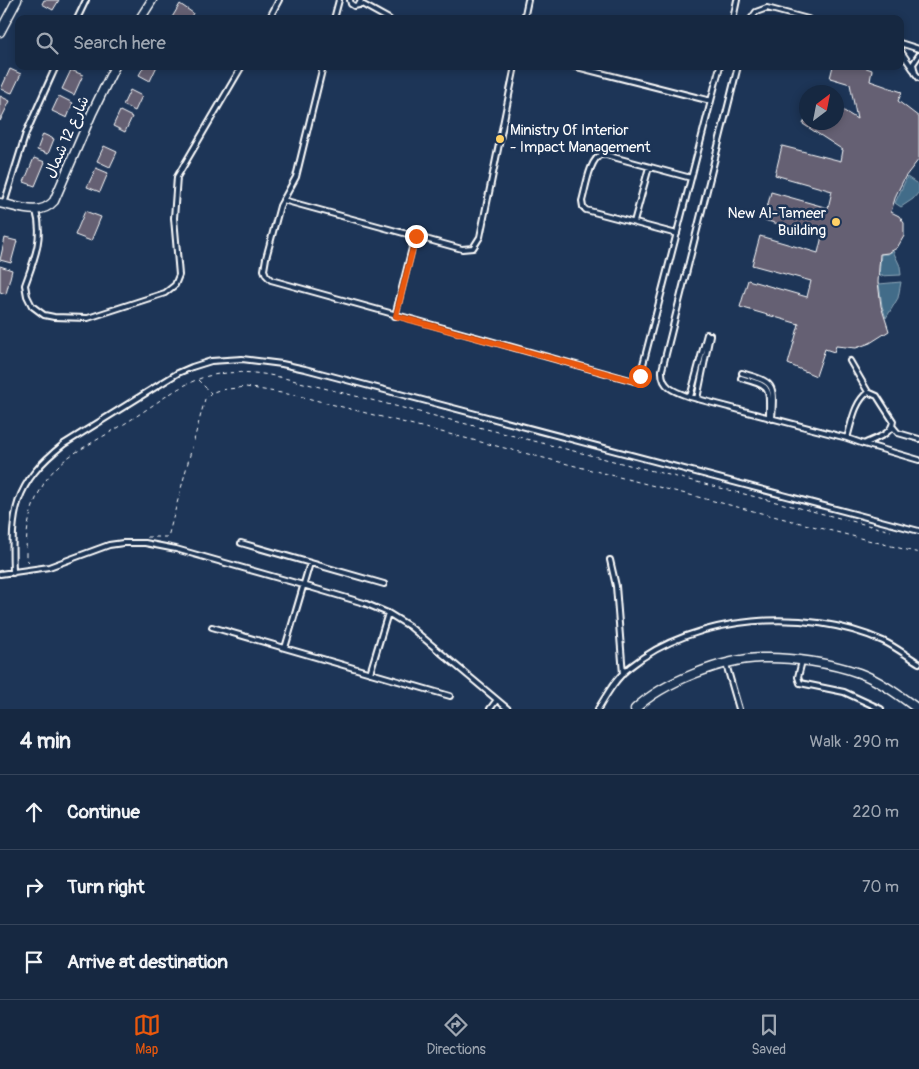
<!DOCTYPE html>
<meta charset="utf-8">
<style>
:root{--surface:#162841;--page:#1f3048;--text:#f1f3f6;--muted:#9ea6b1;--line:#35445a;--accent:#ea580c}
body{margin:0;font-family:Pangolin,"Playpen Sans Arabic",sans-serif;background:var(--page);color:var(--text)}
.compass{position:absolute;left:799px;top:85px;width:45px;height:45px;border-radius:50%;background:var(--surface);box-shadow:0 2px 8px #0003;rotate:32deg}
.stop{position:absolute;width:15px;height:15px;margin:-11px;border:4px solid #ea580c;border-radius:50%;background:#fff}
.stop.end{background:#ea580c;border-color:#fff;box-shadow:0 1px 5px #0008}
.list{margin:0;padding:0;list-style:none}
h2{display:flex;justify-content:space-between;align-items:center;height:65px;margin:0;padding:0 20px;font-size:21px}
h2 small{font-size:16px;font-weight:400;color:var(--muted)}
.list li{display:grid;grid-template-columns:32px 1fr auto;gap:15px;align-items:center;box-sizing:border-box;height:75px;padding:0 20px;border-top:1px solid var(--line)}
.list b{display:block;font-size:19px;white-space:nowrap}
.list em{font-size:16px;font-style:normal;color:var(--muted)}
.icon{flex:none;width:28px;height:28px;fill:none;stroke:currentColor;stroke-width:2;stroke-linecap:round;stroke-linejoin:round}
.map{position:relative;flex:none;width:919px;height:709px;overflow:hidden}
.search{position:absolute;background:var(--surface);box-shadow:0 2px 8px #0003;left:15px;right:15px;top:15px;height:55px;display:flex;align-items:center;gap:12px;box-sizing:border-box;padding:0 18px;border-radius:10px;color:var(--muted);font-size:19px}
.sheet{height:290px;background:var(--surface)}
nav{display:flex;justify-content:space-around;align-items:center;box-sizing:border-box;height:70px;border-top:1px solid var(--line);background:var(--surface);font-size:14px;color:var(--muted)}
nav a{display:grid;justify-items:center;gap:2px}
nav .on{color:var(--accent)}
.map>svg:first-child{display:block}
.water{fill:#426c89;stroke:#8ea7b8}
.building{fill:#656073;stroke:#fff}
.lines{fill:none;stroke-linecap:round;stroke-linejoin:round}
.service-casing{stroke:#fff;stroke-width:8}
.minor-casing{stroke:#fff;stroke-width:11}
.path{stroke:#fff;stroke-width:1;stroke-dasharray:4 4;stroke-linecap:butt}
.service{stroke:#1d3557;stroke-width:4}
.minor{stroke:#1d3557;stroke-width:8}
.route{stroke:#ea580c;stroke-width:6}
.poi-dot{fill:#ffd166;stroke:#1d3557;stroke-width:2}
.labels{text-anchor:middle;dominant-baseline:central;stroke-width:5;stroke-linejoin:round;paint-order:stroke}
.poi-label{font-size:15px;fill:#fff;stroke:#1d3557;text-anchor:start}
.street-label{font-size:15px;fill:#fff;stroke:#1d3557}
</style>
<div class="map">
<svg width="919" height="709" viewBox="0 0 919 709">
<rect width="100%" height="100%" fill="#1d3557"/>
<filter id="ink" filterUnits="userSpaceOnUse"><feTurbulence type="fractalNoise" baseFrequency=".02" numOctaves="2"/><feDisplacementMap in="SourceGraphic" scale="10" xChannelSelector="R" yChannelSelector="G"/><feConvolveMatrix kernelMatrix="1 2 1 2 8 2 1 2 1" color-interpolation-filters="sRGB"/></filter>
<g filter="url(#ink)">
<!-- water -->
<path class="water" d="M907,177L919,185V192L913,199L901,207L895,203Z
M893,251L900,266L901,275L879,276L881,254H888Z
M901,282L898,298L886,318L882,306L879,284Z"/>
<!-- building -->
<path class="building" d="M44,0H59L53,10L42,4Z
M180,4L193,13L190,19H171Z
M144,66H157L150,81L139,75Z
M833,66H861L872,70L870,81L902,92L898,101L919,117V159L905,177L896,195L891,212L899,216L904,223V236L897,248L888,253L880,254L878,282L881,306L889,331L870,343L856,348L836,346L834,352L825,349L816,376L788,364L799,324L740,307L748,280L807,297L811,281L752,265L760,236L818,253L822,236L764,220L771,192L828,208L832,191L775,175L782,146L841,161L843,150L803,124L806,118V122H836V106L857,119L850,84L830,78Z
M10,69L21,74L12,93L1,89Z
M71,70L83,75L74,95L62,89Z
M130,90L142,96L135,111L123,105Z
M0,96L10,101L0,121Z
M59,96L73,103L67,118L52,111Z
M120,111L132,117L125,132L113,126Z
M43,134L54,139L48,154L37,150Z
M104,146L117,152L110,167L97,161Z
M34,158L45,162L35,186L24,182Z
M96,168L108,173L100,192L87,187Z
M85,211L101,217L91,241L75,235Z
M5,238L17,241L11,263L0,260Z
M0,266L12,270L6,294L0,292Z"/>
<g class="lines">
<defs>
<path id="service" d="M350,0L351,4L354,6L359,5L361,0
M360,3L389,19
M77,19L86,0
M269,19L279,0
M334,19L339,0
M524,19L528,0
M733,19L737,0
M751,19L756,12L767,8L808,19
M900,43L919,49
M900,50L913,69
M919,55L913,64L915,73L919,78
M323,66L296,177L280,206L266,258L264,270L266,275L271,280L634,381L638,380L640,376L720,66
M573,66L711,101
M738,66L662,370C661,388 676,392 690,397L847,438
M283,200L462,249L473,248L480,237L515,66
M4,204L26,133L56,66
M36,211C44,237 34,260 25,285L27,296L32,306L44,315L54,317L88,318L165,293L175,285L179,275L174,218L177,177L242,66
M634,222L649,167
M677,234L586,210L583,207L582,201C586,188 589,159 602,154L691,178
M395,316L415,236
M850,361L868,392L877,396L893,421C892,435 875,438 864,444L847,438C852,422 854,403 868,392
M742,373C776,383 774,384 772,419
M741,378C772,387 769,386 769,418
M690,397L707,334
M697,399L710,335
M893,427L898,433L919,439
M864,444L919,460
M241,543L384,584
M610,560L616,586L623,674
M13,573C11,512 13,484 64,444L178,373L192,367L211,361L242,359L282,364L305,369L919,531
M0,574L49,567L109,545L123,543H145L176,549L303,585L364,603L388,613L409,626L508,709
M212,627L450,696
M285,648L310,563
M802,661L798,677L800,683L844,692L881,709
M726,664L739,709
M370,673L388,613
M490,709L496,701
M598,709C607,694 616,678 630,667C695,614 808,607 883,641C896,647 907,656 919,663"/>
<path id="minor" d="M140,19L152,0
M0,32L17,0
M0,203C19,207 40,217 54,201L92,113L115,66
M635,709C663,682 723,659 761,658C791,657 831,663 859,673C881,681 900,696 918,709"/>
</defs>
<!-- service casing -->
<use href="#service" class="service-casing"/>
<!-- minor casing -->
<use href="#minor" class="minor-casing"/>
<!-- path -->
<path class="path" d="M198,380L211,393
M147,537H168L205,399L211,393L219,390L246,387L299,396L919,553
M30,563L28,561L26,556C26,531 29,509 42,487C48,475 59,464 70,456C90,443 112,432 132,419C156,404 181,383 208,376C236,370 257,372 284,378L891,531"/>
<!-- service -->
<use href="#service" class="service"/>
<!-- minor -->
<use href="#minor" class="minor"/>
</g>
</g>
<g class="lines" filter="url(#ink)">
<!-- route -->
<path class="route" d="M416,236L396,316L634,381L638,380L640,376"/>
</g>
<!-- markers -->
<g class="poi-dot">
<circle cx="500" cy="139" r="5"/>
<circle cx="836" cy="222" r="5"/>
</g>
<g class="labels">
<!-- poi labels -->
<g class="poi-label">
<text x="510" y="130">Ministry Of Interior<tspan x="510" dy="17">- Impact Management</tspan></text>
<text x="826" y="213" text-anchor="end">New Al-Tameer<tspan x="826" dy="17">Building</tspan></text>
</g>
<!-- street labels -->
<g class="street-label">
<text transform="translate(67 137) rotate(-66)">شارع 12 شمال</text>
</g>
</g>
</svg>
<svg class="compass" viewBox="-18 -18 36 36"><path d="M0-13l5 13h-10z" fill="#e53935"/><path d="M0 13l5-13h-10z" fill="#9ea6b1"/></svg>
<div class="stop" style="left:640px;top:376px"></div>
<div class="stop end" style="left:416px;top:236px"></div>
<div class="search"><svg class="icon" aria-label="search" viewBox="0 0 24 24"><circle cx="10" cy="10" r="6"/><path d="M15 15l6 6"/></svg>Search here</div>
</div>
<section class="sheet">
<h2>4 min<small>Walk · 290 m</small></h2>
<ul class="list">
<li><svg class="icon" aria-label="ahead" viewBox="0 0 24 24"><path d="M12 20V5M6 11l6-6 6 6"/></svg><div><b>Continue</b></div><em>220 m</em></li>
<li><svg class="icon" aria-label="right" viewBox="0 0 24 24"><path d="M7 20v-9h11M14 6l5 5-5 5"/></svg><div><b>Turn right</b></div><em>70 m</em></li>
<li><svg class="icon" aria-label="arrive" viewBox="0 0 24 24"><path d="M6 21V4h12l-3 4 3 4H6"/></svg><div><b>Arrive at destination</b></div></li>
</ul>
</section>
<nav>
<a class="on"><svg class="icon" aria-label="map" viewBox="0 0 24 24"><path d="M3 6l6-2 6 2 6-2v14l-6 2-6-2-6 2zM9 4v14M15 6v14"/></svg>Map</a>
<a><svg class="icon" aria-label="directions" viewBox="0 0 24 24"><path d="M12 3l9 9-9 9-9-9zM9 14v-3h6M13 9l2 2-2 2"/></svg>Directions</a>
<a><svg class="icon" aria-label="saved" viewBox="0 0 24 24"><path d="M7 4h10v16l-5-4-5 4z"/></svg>Saved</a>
</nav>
